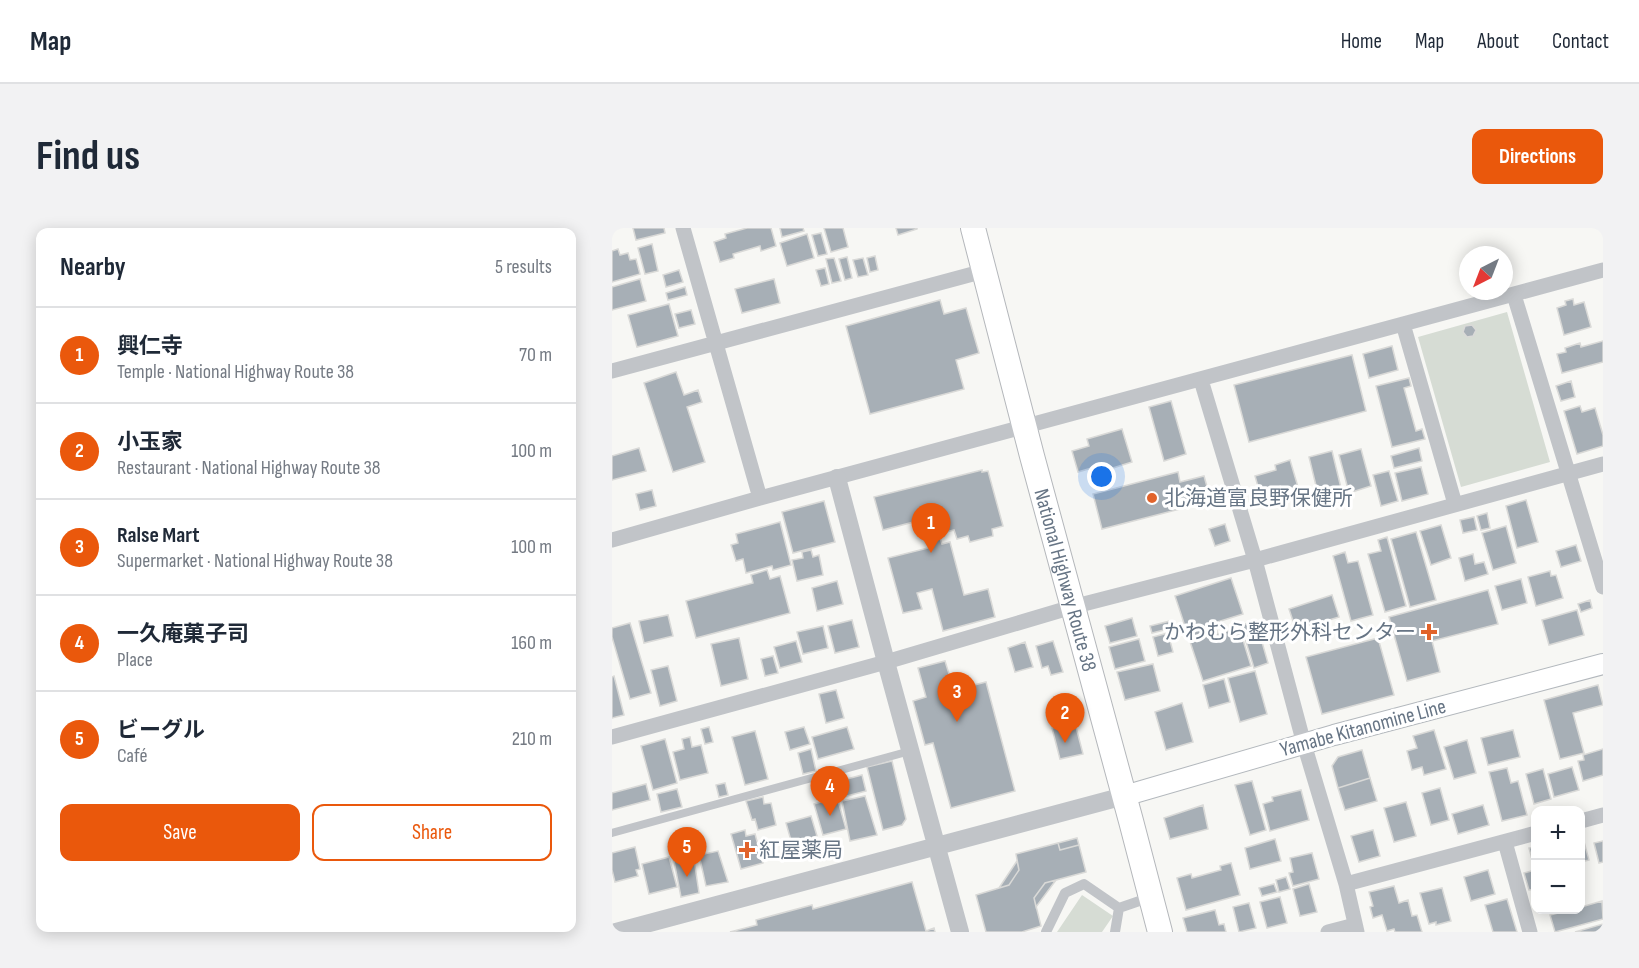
<!DOCTYPE html>
<meta charset="utf-8">
<style>
:root{--surface:#fff;--page:#f2f2f3;--text:#1f2937;--muted:#747a83;--line:#e0e1e3;--accent:#ea580c}
body{margin:0;font-family:"Sofia Sans Condensed","Noto Sans JP",sans-serif;background:var(--page);color:var(--text)}
.controls{position:absolute;right:18px;bottom:18px;display:grid;overflow:hidden;border-radius:12px;box-shadow:0 3px 15px #0003}
.controls button{width:54px;height:54px;display:grid;place-items:center;padding:0;border:0;border-bottom:2px solid var(--line);background:var(--surface);color:var(--text);font:30px sans-serif}
.compass{position:absolute;left:847px;top:18px;width:54px;height:54px;border-radius:50%;background:var(--surface);box-shadow:0 3px 15px #0003;rotate:222deg}
.you{position:absolute;left:490px;top:249px;width:21px;height:21px;margin:-15px;border:4px solid #fff;border-radius:50%;background:#1a73e8;box-shadow:0 0 0 9px #1a73e833}
.badge{display:grid;place-items:center;width:39px;height:39px;border-radius:50%;background:var(--accent);color:#fff;font-size:20px;font-weight:700}
.pin{position:absolute;translate:-50% -50px;filter:drop-shadow(0 2px 3px #0008)}
.pin::after{content:'';position:absolute;top:32px;width:21px;height:18px;background:inherit;clip-path:polygon(0 0,100% 0,50% 100%)}
.list{margin:0;padding:0;list-style:none}
h2{display:flex;justify-content:space-between;align-items:center;height:78px;margin:0;padding:0 24px;font-size:26px}
h2 small{font-size:20px;font-weight:400;color:var(--muted)}
.list li{display:grid;grid-template-columns:39px 1fr auto;gap:18px;align-items:center;box-sizing:border-box;height:96px;padding:0 24px;border-top:2px solid var(--line)}
.list b{display:block;font-size:22px;white-space:nowrap}
.list p{margin:0;font-size:20px;white-space:nowrap;color:var(--muted)}
.list em{font-size:20px;font-style:normal;color:var(--muted)}
.actions{display:flex;gap:12px;padding:18px 24px}
.actions a{flex:1;padding:14px 0;border:2px solid var(--accent);border-radius:12px;text-align:center;font-size:21px;color:var(--accent)}
.actions .main{background:var(--accent);color:#fff}
.map{position:relative;flex:none;width:991px;height:704px;overflow:hidden;border-radius:12px}
header{display:flex;align-items:center;gap:36px;box-sizing:border-box;height:84px;padding:0 30px;background:var(--surface);border-bottom:2px solid var(--line)}
header strong{font-size:28px}
nav{display:flex;gap:33px;margin-inline-start:auto;font-size:21px}
.intro{display:flex;align-items:center;justify-content:space-between;box-sizing:border-box;height:144px;padding:0 36px}
h1{margin:0;font-size:42px}
.button{padding:15px 27px;border-radius:12px;background:var(--accent);color:#fff;font-size:21px;font-weight:700}
main{display:flex;gap:36px;padding:0 36px}
aside{flex:1;background:var(--surface);border-radius:12px;box-shadow:0 3px 15px #0003}
.map>svg:first-child{display:block}
.green{fill:#d6dcd4}
.building{fill:#a7afb6;stroke:#d9d9d7;stroke-width:1.5}
.lines{fill:none;stroke-linecap:round;stroke-linejoin:round}
.secondary-casing{stroke:#b3b8bd;stroke-width:22}
.trunk-casing{stroke:#b4b7bb;stroke-width:26}
.service{stroke:#c1c4c8;stroke-width:8}
.pedestrian{stroke:#c1c4c8;stroke-width:10}
.minor{stroke:#c1c4c8;stroke-width:15}
.tertiary{stroke:#c1c4c8;stroke-width:18}
.secondary{stroke:#fff;stroke-width:20}
.trunk{stroke:#fff;stroke-width:24}
.poi-dot{fill:#e1632b;stroke:#fff;stroke-width:2}
.labels{text-anchor:middle;dominant-baseline:central;stroke-width:6;stroke-linejoin:round;paint-order:stroke}
.poi-label{font-size:21px;fill:#677585;stroke:#fff;text-anchor:start}
.street-label{font-size:21px;fill:#677585;stroke:#fff}
</style>
<header>
<strong>Map</strong>
<nav><a>Home</a><a>Map</a><a>About</a><a>Contact</a></nav>
</header>
<div class="intro"><h1>Find us</h1><a class="button">Directions</a></div>
<main>
<aside>
<h2>Nearby<small>5 results</small></h2>
<ul class="list">
<li><span class="badge">1</span><div><b>興仁寺</b><p>Temple · National Highway Route 38</p></div><em>70 m</em></li>
<li><span class="badge">2</span><div><b>小玉家</b><p>Restaurant · National Highway Route 38</p></div><em>100 m</em></li>
<li><span class="badge">3</span><div><b>Ralse Mart</b><p>Supermarket · National Highway Route 38</p></div><em>100 m</em></li>
<li><span class="badge">4</span><div><b>一久庵菓子司</b><p>Place</p></div><em>160 m</em></li>
<li><span class="badge">5</span><div><b>ビーグル</b><p>Café</p></div><em>210 m</em></li>
</ul>
<div class="actions"><a class="main">Save</a><a>Share</a></div>
</aside>
<div class="map">
<svg width="991" height="704" viewBox="0 0 991 704">
<rect width="100%" height="100%" fill="#f7f7f4"/>
<!-- green -->
<path class="green" d="M895,84L938,234L849,259L806,109Z
M470,667L501,688L490,704H445Z"/>
<!-- building -->
<path class="building" d="M21,0H52L53,5L24,12Z
M135,0H159L164,18L149,23L148,18L121,26L122,30L108,34L102,14L114,10L113,6Z
M168,0H191L192,3L170,9Z
M212,0H231L236,19L219,24Z
M284,0H305V1L286,7Z
M209,5L215,26L206,28L200,7Z
M195,6L202,30L175,38L168,15Z
M40,16L46,43L33,46L26,20Z
M6,21L8,27L16,25L18,32L24,31L28,46L0,54V23Z
M263,28L266,42L258,44L255,30Z
M235,29L240,50L233,52L227,31Z
M222,30L229,53L220,55L214,31Z
M251,30L256,47L246,49L241,32Z
M213,40L217,56L209,58L204,42Z
M67,42L71,54L54,59L51,47Z
M28,51L34,73L0,82V59Z
M162,51L168,75L130,85L123,61Z
M73,59L75,67L56,72L54,65Z
M961,71L962,77L972,74L979,99L952,107L945,80L954,77L953,73Z
M328,72L332,86L354,80L367,125L344,132L352,161L258,186L234,98Z
M57,76L66,108L25,119L16,87Z
M79,82L83,96L67,100L63,86Z
M860,97L864,102L861,108L855,109L851,104L853,98Z
M991,113V134L950,145L945,126L954,124L953,120L968,115L969,119Z
M780,118L786,142L757,150L751,126Z
M740,127L754,183L637,214L622,157Z
M64,144L72,167L86,162L90,174L75,179L93,234L61,244L32,155Z
M797,150L799,158L792,160L804,203L810,201L813,211L780,219L764,158Z
M959,153L963,169L949,173L944,158Z
M559,173L574,226L552,233L537,179Z
M968,178L970,184L983,180L991,207V218L965,226L952,183Z
M510,201L520,234L485,245L483,239L466,244L460,223L477,218L475,211Z
M27,220L34,243L0,252V228Z
M807,220L810,233L782,240L779,228Z
M749,221L759,258L737,265L727,227Z
M720,223L730,264L707,270L697,229Z
M678,232L686,259L649,269L643,248L664,242L663,237Z
M809,239L816,266L790,273L783,245Z
M370,242V244L376,243L391,298L380,301L381,308L358,314L356,308L345,311L342,302L327,306L330,316L338,314L352,367L376,361L383,389L331,403L320,361L305,365L310,381L291,385L276,330L320,319L313,291L271,302L262,269Z
M777,243L786,273L769,278L761,247Z
M566,244L568,254L592,248L599,273L490,301L481,266Z
M40,262L44,278L28,282L24,266Z
M914,272L926,314L905,320L894,278Z
M212,273L223,314L181,325L170,284Z
M875,285L878,300L869,302L865,288Z
M862,289L865,302L851,305L848,292Z
M168,294L179,337L161,342L160,338L134,345L131,331L124,333L119,317L126,315L124,306Z
M613,296L618,313L603,318L597,301Z
M829,297L839,330L819,337L808,303Z
M894,298L904,335L881,342L870,305Z
M804,304L824,372L798,379L779,311Z
M775,309L794,378L773,384L756,326L769,323L766,312Z
M964,317L969,333L949,339L944,323Z
M199,322L201,329L207,327L211,347L185,353L180,332L191,330L190,324Z
M733,324L736,335L746,333L761,387L739,393L721,328Z
M861,326L863,336L872,334L876,346L853,353L847,330Z
M155,342L158,351L168,348L178,385L84,410L74,373L141,355L139,347Z
M938,343L939,348L944,347L951,370L924,378L916,349Z
M619,350L631,386L602,395L606,406L627,399L639,438L591,453L563,368Z
M909,351L915,375L890,382L883,358Z
M225,353L231,376L205,383L200,360Z
M876,362L886,396L820,413L828,444L795,453L777,389Z
M720,367L727,389L684,402L677,381Z
M978,372L980,380L969,384L966,376Z
M965,382L972,407L937,417L930,392Z
M56,387L61,408L32,415L27,393Z
M520,390L525,408L498,415L493,398Z
M240,392L247,419L223,425L216,398Z
M558,393L560,400L540,405L538,398Z
M644,393L656,435L642,440L629,397Z
M18,395L39,465L18,471L0,409V400Z
M211,398L216,420L191,426L185,404Z
M556,405L561,424L546,428L541,409Z
M127,410L136,451L109,458L99,416Z
M766,410L782,467L710,486L694,429Z
M527,411L533,433L503,441L497,419Z
M184,413L190,434L168,440L162,419Z
M441,413L451,444L439,447L436,438L430,440L424,418Z
M413,414L421,439L403,444L396,420Z
M161,428L166,445L153,448L149,431Z
M333,433L342,462L374,454L403,563L339,580L321,515L313,517L301,473L314,469L306,440Z
M541,436L548,463L513,472L505,444Z
M56,438L65,473L48,478L39,442Z
M643,443L655,486L628,494L616,450Z
M2,448L12,487L0,490V449Z
M612,451L618,474L597,480L591,457Z
M986,457L991,477L961,485L972,525L948,531L932,472Z
M224,462L232,490L214,495L207,466Z
M570,475L581,514L554,522L543,484Z
M463,495L471,526L448,531L440,500Z
M97,499L101,514L93,516L89,501Z
M192,499L198,516L178,522L173,504Z
M235,499L242,521L206,531L200,509Z
M822,502L834,541L812,547L810,539L800,542L795,523L805,520L801,508Z
M901,502L908,529L876,537L869,510Z
M143,503L156,551L133,557L120,509Z
M78,509L80,519L89,517L96,545L68,552L61,524L72,521L70,511Z
M53,511L65,555L41,562L29,518Z
M855,512L864,545L842,551L832,519Z
M199,521L204,543L191,546L186,525Z
M991,521V547L971,553L966,533L972,532L971,527Z
M750,522L758,550L726,560L720,538L726,529Z
M280,533L294,591L290,597L271,602L255,539Z
M960,539L967,562L942,569L936,546Z
M895,540L899,555L906,553L915,587L890,593L877,544Z
M931,541L939,571L922,576L914,546Z
M250,547L254,563L231,569L227,553Z
M758,550L765,573L733,582L726,560Z
M640,553L654,602L638,607L623,557Z
M113,555L116,567L107,569L104,557Z
M34,556L38,572L0,582V565Z
M828,560L837,592L819,597L810,565Z
M65,561L70,579L49,584L45,566Z
M689,562L697,592L658,603L651,576L661,573L660,569Z
M253,568L265,607L238,613L230,573Z
M151,569L152,576L159,575L164,597L146,602L143,591L140,592L134,573Z
M225,569L234,601L211,607L202,576Z
M794,574L804,608L782,614L772,580Z
M591,577L596,601L558,611L552,590Z
M871,577L877,597L846,606L840,586Z
M199,588L205,608L199,610L201,618L182,623L174,595Z
M133,602L134,608L143,606L151,635L129,641L119,606Z
M761,602L768,628L747,634L739,608Z
M465,610L467,617L448,622L446,615Z
M971,610L977,632L969,634V611Z
M663,611L669,633L638,641L633,620Z
M991,613V634L987,635L982,615Z
M446,615L448,622L467,617L474,644L433,655L422,670L429,698L410,704H374L364,667L397,657L407,642L404,626Z
M23,619L28,641L24,642L26,648L3,654L0,642V625Z
M924,619V661L917,662L912,645L923,642L917,620Z
M106,623L116,654L94,658L87,627Z
M700,625L707,651L681,658L677,645L681,644L678,630Z
M57,629L65,659L37,666L30,636Z
M82,631L87,665L69,669L62,633Z
M405,633L407,642L397,657L387,660Z
M619,635L628,667L574,682L565,650L579,646L580,650L609,642L608,638Z
M876,642L883,666L859,673L852,649Z
M674,649L678,661L667,664L664,652Z
M444,652L424,679L422,670L433,655Z
M300,654L314,703L322,700L323,704H118L145,697L144,692L200,677L201,681Z
M662,656L665,664L650,668L647,660Z
M697,656L705,684L688,688L681,661Z
M782,658L787,675L796,672L800,688L805,687L810,704H783L782,701L775,703L770,687L761,690L758,679L761,678L757,664Z
M830,660L839,693L824,697V694L817,696L808,665Z
M668,669L675,695L655,700L648,674Z
M895,671L905,704H881L873,677Z
M990,673L991,691L943,704L938,687L958,682H969V679Z
M637,675L644,700L627,704L621,679Z
M603,682L607,697L612,696L614,704H575L571,690Z
M991,696V704H963Z"/>
<g class="lines">
<defs>
<path id="secondary" d="M512,568L722,507L991,436"/>
<g id="trunk">
<path id="s1" d="M361,0L420,228L519,593L548,704"/>
</g>
</defs>
<!-- secondary casing -->
<use href="#secondary" class="secondary-casing"/>
<!-- trunk casing -->
<use href="#trunk" class="trunk-casing"/>
<!-- service -->
<path class="service" d="M0,605L298,523"/>
<!-- pedestrian -->
<path class="pedestrian" d="M434,704L453,665L472,656L507,680
M503,704L507,680L539,669"/>
<!-- minor -->
<path class="minor" d="M71,0L148,270
M902,67L991,359
M791,96L843,276
M0,143L372,43
M589,152L643,332L991,236
M0,312L148,270L991,42
M0,509L274,434L460,379L643,332L692,516L734,656L924,605
M969,593L991,587
M893,614L918,704
M734,656L745,704
M716,704L743,697"/>
<!-- tertiary -->
<path class="tertiary" d="M225,250L274,434L348,704
M4,704L512,568"/>
<!-- secondary -->
<use href="#secondary" class="secondary"/>
<!-- trunk -->
<use href="#trunk" class="trunk"/>
</g>
<!-- markers -->
<g class="poi-dot">
<circle cx="540" cy="270" r="6"/>
<path d="M814 395h6v6h6v6h-6v6h-6v-6h-6v-6h6z"/>
<path d="M132 613h6v6h6v6h-6v6h-6v-6h-6v-6h6z"/>
</g>
<g class="labels">
<!-- poi labels -->
<g class="poi-label">
<text x="552" y="270">北海道富良野保健所</text>
<text x="804" y="404" text-anchor="end">かわむら整形外科センター</text>
<text x="147" y="622">紅屋薬局</text>
</g>
<!-- street labels -->
<g class="street-label">
<text stroke="none"><textPath href="#s1" startOffset="364">National Highway Route 38</textPath></text>
<text transform="translate(751 500) rotate(-15)">Yamabe Kitanomine Line</text>
</g>
</g>
</svg>
<div class="controls">
<button>+</button>
<button>−</button>
</div>
<svg class="compass" viewBox="-18 -18 36 36"><path d="M0-13l5 13h-10z" fill="#e53935"/><path d="M0 13l5-13h-10z" fill="#747a83"/></svg>
<div class="you"></div>
<div class="pin badge" style="left:319px;top:325px">1</div>
<div class="pin badge" style="left:453px;top:515px">2</div>
<div class="pin badge" style="left:345px;top:494px">3</div>
<div class="pin badge" style="left:218px;top:588px">4</div>
<div class="pin badge" style="left:75px;top:649px">5</div>
</div>
</main>
